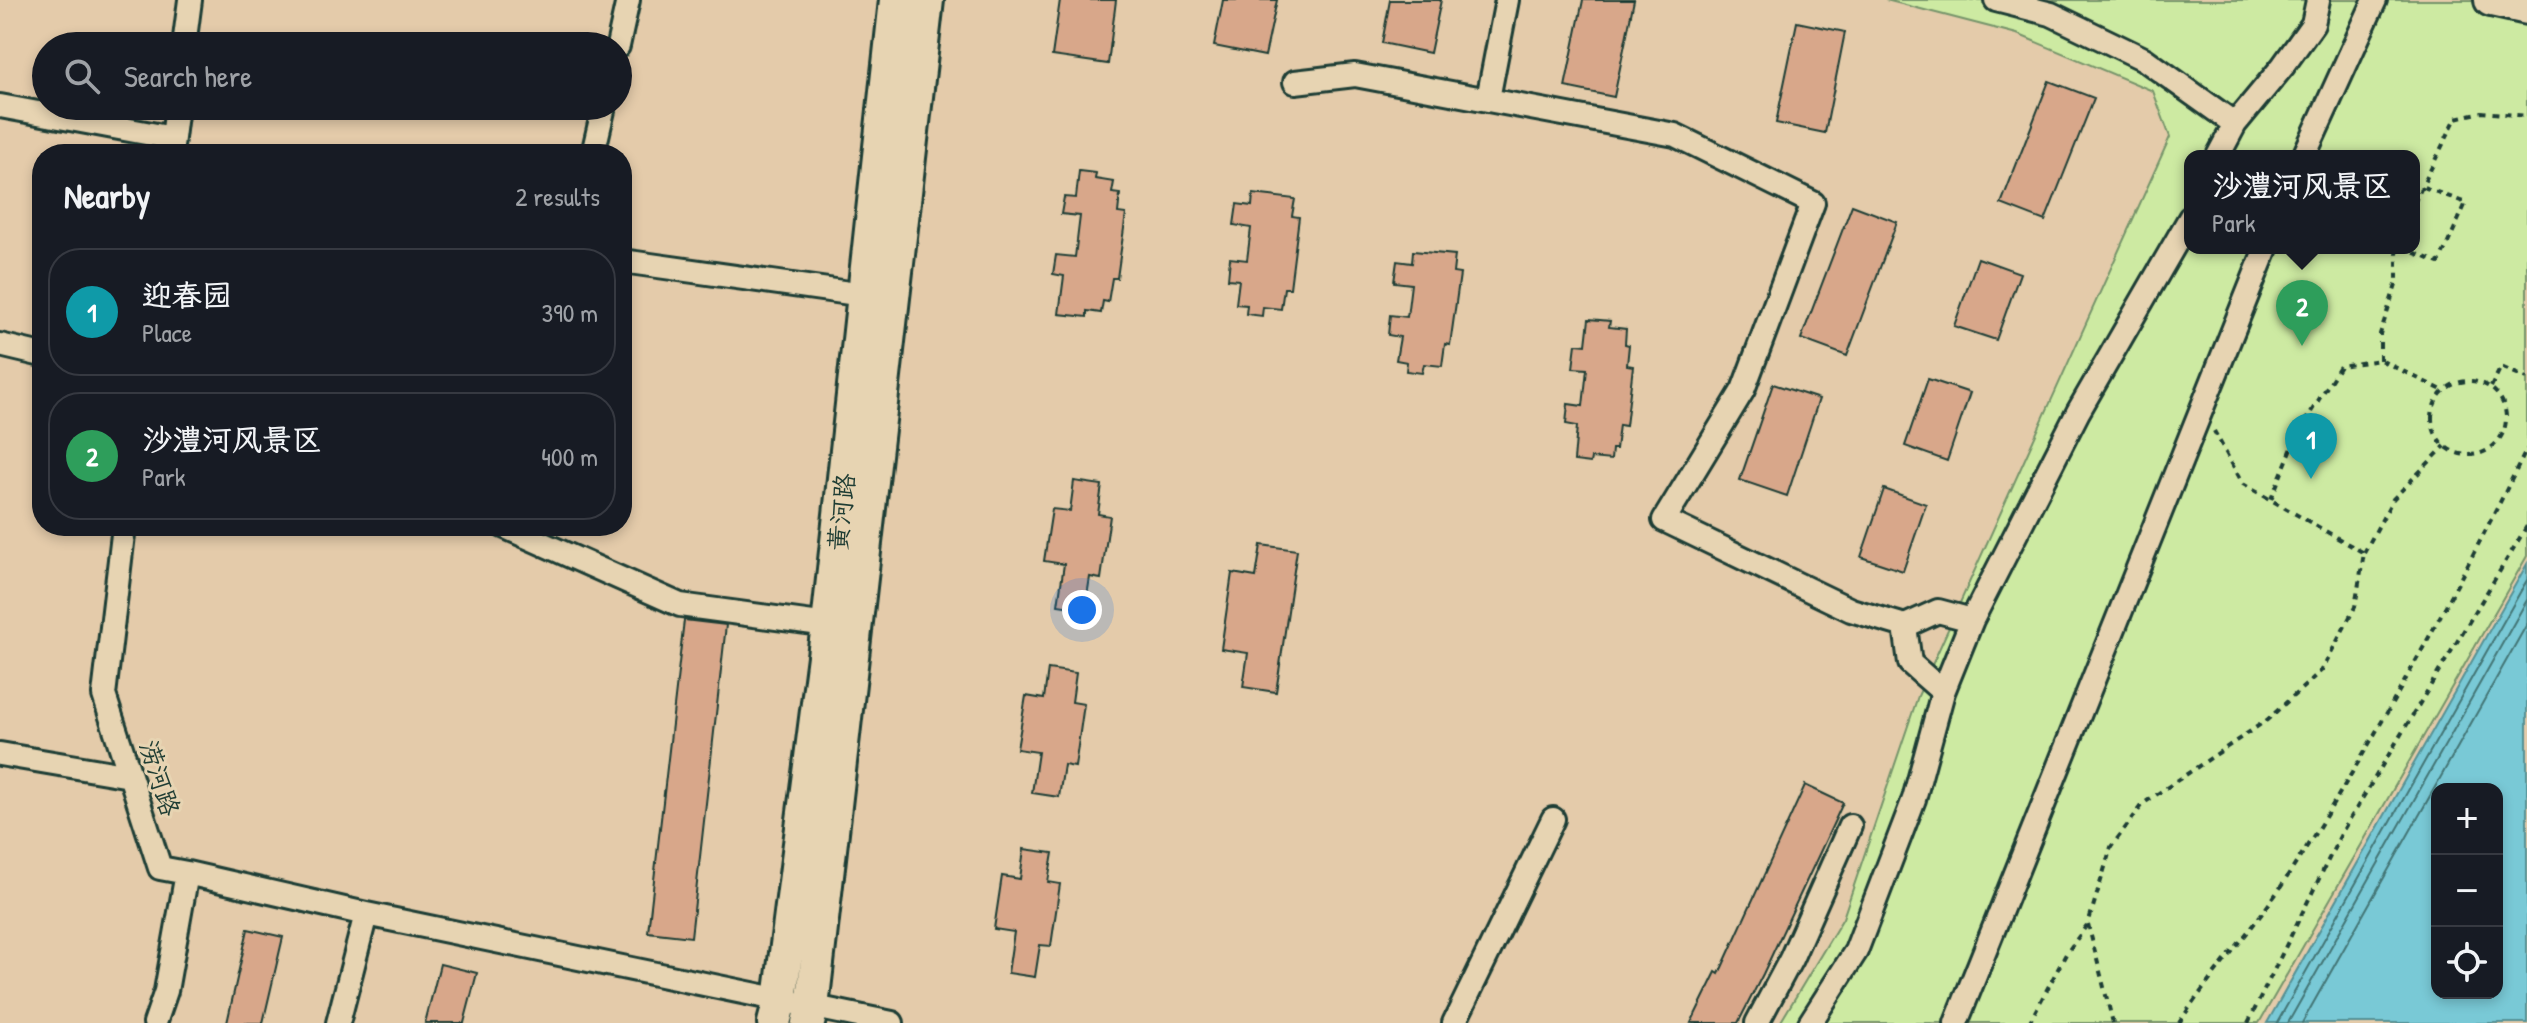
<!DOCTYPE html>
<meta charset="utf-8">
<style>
:root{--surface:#171b24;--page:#20242c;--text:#f1f3f6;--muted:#9ea1a6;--line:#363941;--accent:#0f766e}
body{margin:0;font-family:"Patrick Hand","LXGW WenKai TC",sans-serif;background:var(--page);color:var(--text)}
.controls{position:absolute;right:24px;bottom:24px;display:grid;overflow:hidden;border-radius:16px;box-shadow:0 4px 12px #0003}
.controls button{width:72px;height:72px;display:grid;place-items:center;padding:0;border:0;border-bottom:2px solid var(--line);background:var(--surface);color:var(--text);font:40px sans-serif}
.you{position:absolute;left:1082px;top:610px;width:28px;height:28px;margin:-20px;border:6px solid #fff;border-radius:50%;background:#1a73e8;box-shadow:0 0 0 12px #1a73e833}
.badge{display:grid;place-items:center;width:52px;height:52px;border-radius:50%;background:var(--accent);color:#fff;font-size:26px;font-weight:700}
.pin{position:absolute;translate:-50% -66px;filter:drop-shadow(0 2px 4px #0008)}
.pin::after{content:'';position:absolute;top:42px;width:28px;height:24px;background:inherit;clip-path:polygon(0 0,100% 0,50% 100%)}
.popup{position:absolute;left:2184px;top:150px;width:236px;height:104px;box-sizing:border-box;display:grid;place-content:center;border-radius:16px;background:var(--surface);filter:drop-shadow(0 2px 6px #0005);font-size:26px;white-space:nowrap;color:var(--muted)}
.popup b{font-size:30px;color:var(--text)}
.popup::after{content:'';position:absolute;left:50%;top:100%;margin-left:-16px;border:16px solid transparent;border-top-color:var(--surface)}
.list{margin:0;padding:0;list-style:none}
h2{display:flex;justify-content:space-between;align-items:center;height:104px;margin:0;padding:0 32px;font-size:34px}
h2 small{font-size:26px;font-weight:400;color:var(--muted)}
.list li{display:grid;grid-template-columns:52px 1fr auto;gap:24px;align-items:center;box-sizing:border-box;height:128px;margin:0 16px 16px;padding:0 16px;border:2px solid var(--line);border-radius:32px}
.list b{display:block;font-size:30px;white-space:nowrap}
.list p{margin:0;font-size:26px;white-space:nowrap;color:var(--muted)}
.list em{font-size:26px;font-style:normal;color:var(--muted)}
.icon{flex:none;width:44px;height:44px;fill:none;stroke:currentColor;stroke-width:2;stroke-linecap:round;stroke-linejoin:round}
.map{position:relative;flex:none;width:2527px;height:1023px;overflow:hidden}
.search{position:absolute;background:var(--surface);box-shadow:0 4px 12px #0003;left:32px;top:32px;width:600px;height:88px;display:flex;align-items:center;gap:20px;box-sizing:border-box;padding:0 28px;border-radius:44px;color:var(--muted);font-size:30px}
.panel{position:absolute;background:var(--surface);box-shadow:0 4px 12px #0003;left:32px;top:144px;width:600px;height:392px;border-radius:32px}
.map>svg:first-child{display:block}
.green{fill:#cdeaa2;stroke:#76946b;stroke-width:2;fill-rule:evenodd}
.water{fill:#79c9d6;stroke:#559195;stroke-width:2;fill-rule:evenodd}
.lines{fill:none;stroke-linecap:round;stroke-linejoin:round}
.shore{stroke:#437575;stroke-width:2}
.building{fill:#d8a78a;stroke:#1f3d34;stroke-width:2}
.street-casing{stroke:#1f3d34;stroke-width:28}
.secondary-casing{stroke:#1f3d34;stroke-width:38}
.path{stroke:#1f3d34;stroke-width:4;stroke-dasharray:6 6;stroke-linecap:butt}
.street{stroke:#e7d4b2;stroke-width:22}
.secondary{stroke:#e7d4b2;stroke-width:32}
.labels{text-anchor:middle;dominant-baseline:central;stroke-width:6;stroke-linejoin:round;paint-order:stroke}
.street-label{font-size:26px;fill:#1f3d34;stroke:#e7d4b2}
</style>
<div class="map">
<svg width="2527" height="1023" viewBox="0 0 2527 1023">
<rect width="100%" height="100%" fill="#e4cbaa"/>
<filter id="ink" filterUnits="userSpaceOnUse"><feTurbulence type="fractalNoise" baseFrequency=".0125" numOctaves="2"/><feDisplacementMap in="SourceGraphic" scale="16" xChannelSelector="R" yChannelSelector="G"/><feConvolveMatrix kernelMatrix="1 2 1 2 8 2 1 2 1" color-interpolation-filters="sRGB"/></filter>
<g filter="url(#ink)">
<!-- green -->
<path class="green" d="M1886,0H2527V556L2259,1023H1780L1843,918L1918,696L2170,137L2153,91L2017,34ZM2190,156H2414V248H2190Z"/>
<!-- water -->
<path class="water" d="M2527,564V1023H2267ZM2437,789H2497V993H2437Z"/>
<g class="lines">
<!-- shore -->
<path class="shore" d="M2277,1023L2527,580
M2288,1023L2527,600
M2302,1023L2527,624"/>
</g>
<!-- building -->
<path class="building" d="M1060,0H1116L1108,64L1052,56Z
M1223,0H1277L1265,56L1214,46Z
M1390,0H1441L1430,53L1382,43Z
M1583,0H1634L1614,97L1565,87Z
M1797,22L1845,32L1825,133L1776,123Z
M2049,81L2094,98L2045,221L2001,204Z
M1079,171L1096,173L1095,179L1114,182L1112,193L1120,194L1118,213L1126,214L1117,278H1112L1108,302L1103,301L1101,313L1087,311V317L1059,314L1064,276L1053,274L1056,255L1075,257L1080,216L1061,214L1064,197L1076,198Z
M1253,194L1295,199L1292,216L1299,217L1290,288H1284L1281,309L1263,307L1262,316L1246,314L1247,305L1236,304L1239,280L1228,279L1230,258L1247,260L1251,228L1234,225L1237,204L1252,206Z
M1852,205L1897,222L1847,356L1801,339Z
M1413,251L1455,255L1453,273L1460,274L1450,345L1445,344L1442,366L1424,364L1422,373L1406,371L1407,362L1396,360L1400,337L1388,335L1390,315L1407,317L1411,284L1394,282L1397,261L1412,263Z
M1978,258L2020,273L1996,340L1954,326Z
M1589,319L1610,321L1609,327L1626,329L1625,344L1629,345L1627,365L1633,366L1626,426L1619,425L1616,449H1612L1611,460L1591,458L1590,463L1574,461L1577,426L1566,424L1568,404L1583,406L1587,369L1573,368L1576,344L1586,345Z
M1928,379L1970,393L1947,461L1905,446Z
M1773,384L1819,399L1787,496L1740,480Z
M1074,481L1102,485L1098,514L1110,516L1101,579L1090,577L1085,609L1058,605L1064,564L1044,561L1052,509L1070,511Z
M1884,489L1926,504L1903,571L1861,557Z
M1261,545L1297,550L1276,692L1243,687L1248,653L1221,649L1232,573L1256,577Z
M684,620L726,625L691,937L648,932Z
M1048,669L1076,673L1072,702L1084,704L1075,767L1064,765L1059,797L1032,793L1038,752L1017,749L1026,696L1044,699Z
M1805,785L1843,803L1763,974L1738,1023H1691L1716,972L1719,974Z
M1024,849L1053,853L1048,882L1060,884L1051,946L1040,945L1035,977L1008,973L1014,932L994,929L1002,876L1020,879Z
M248,929L283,937L263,1023H227Z
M440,964L477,973L464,1023H425Z"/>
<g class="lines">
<defs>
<path id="street" d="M1996,0L2051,14L2144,59L2235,124
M184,46L190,0
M618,46L628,0
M1295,82L1355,75L1675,135L1813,203L1743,390L1664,520L1851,610L1905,626L1938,611L1972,620
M1488,99L1507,0
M0,106L173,138
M171,154L177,106
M593,154L604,106
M2218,156L2235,124L2283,66L2313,24L2318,0
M2304,156L2375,0
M622,261L878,297
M0,345L42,355
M124,526L104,695L160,868L187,873L166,991L155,1023
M503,526L680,605L828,625
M1905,626L1910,663L1943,692
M0,754L130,776
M187,873L366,914L892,1023
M338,1023L366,914
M1454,1023L1553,819
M1757,1023L1791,959L1850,826
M1810,1023L1856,951L1914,799L1943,692L1972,620L2078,412L2190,218
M1956,1023L2266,248"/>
<path id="secondary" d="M2491,0L2527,8
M774,1023L780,1000L828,625L896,0
M808,1023L812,1007L927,0"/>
</defs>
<!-- street casing -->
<use href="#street" class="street-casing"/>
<!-- secondary casing -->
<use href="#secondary" class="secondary-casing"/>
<!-- path -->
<path class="path" d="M2414,203L2456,118L2482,112L2527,116
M2403,248L2439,263L2466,203L2421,186
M2380,360V334L2397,282V248
M2432 418a37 37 0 1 1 74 0a37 37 0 1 1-74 0Z
M2491,387L2501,367L2527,378
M2271,499L2299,431L2340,366L2380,360L2444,391
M2364,553L2393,499L2445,446
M2029,1023L2066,954L2087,925
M2113,1023L2088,924L2111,847L2144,803L2267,720L2322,670L2355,607L2364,553L2243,484L2214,431
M2179,1023C2211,974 2252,931 2284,882C2374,744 2453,596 2527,449
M2248,1023L2342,832L2527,526"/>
<!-- street -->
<use href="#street" class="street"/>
<!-- secondary -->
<use href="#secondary" class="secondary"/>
</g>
</g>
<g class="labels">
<!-- street labels -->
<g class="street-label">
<text transform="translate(841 512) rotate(-84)">黄河路</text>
<text transform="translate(160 778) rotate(72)">涝河路</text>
</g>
</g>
</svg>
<div class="controls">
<button>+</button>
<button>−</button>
<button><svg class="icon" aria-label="locate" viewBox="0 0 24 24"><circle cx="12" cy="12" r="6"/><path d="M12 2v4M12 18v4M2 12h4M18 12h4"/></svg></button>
</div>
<div class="you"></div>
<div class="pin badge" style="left:2311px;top:479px;background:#0f9aa8">1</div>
<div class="pin badge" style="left:2302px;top:346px;background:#2e9e5b">2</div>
<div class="popup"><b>沙澧河风景区</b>Park</div>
<div class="search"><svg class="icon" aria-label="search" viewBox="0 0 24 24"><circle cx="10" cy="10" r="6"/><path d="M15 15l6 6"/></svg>Search here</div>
<section class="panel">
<h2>Nearby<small>2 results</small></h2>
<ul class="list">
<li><span class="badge" style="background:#0f9aa8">1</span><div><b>迎春园</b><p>Place</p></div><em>390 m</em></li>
<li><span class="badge" style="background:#2e9e5b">2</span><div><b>沙澧河风景区</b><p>Park</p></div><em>400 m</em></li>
</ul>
</section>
</div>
